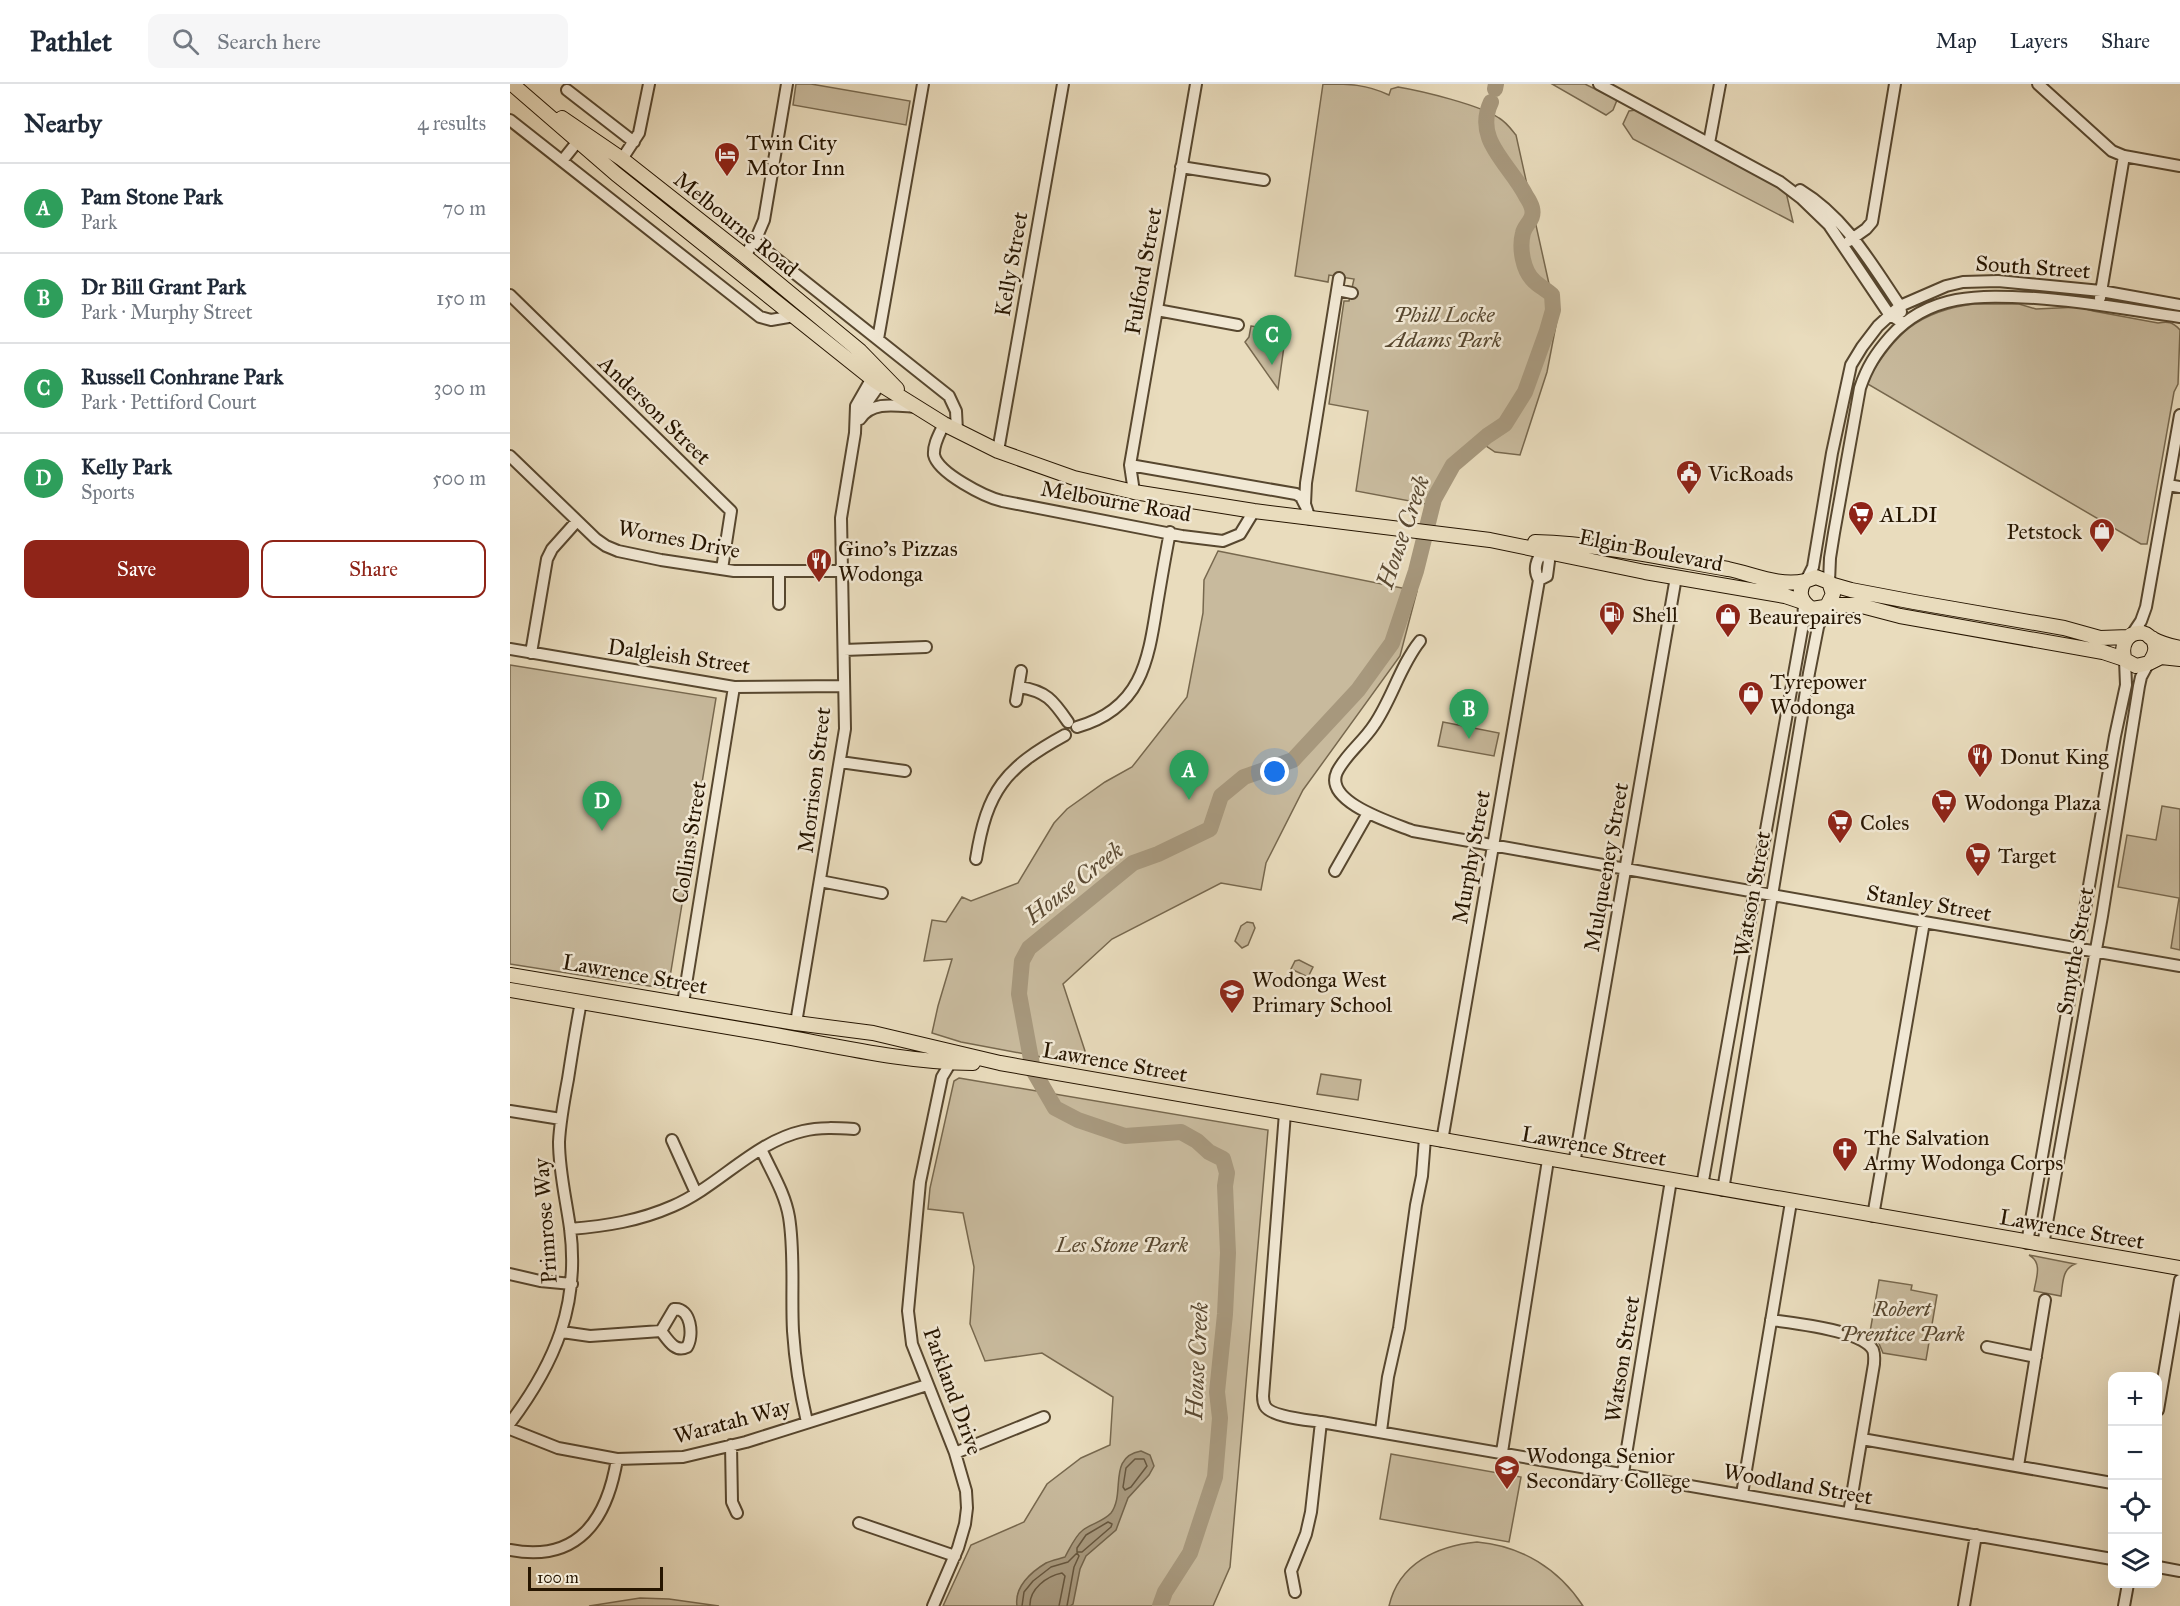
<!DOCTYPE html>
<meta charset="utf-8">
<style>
:root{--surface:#fff;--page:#f6f6f7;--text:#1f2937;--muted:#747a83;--line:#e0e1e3;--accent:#8f2418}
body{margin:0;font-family:"IM FELL Great Primer",serif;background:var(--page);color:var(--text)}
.controls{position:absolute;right:18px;bottom:18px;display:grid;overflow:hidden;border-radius:12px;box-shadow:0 6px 24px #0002}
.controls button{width:54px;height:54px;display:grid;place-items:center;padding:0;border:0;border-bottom:2px solid var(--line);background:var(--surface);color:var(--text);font:30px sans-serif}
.scale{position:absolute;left:18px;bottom:15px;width:135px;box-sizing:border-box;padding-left:6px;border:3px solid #261500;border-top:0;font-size:16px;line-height:21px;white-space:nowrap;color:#261500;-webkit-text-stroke:4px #f1e8d4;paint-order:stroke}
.you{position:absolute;left:765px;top:688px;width:21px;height:21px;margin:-15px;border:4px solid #fff;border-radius:50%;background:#1a73e8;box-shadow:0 0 0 9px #1a73e833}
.badge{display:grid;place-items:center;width:39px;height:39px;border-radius:50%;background:var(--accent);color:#fff;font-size:20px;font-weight:700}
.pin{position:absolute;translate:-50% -50px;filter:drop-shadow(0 2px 3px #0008)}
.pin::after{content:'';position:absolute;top:32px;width:21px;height:18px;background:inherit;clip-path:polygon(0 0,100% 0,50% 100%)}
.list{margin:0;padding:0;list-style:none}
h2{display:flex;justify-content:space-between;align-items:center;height:78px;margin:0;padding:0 24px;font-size:26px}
h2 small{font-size:20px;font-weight:400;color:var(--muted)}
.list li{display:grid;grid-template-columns:39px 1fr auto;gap:18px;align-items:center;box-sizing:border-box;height:90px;padding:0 24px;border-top:2px solid var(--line)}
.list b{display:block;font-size:22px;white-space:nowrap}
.list p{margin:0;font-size:20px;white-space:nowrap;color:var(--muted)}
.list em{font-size:20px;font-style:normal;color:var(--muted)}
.actions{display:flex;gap:12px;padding:18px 24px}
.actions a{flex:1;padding:14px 0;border:2px solid var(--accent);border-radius:12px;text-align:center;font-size:21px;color:var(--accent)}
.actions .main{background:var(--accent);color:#fff}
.icon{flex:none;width:33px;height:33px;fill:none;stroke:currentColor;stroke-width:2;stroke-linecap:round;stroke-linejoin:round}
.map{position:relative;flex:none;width:1670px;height:1522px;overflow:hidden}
header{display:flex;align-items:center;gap:36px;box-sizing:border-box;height:84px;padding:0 30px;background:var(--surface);border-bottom:2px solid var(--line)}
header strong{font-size:28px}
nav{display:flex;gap:33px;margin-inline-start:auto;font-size:21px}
.search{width:420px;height:54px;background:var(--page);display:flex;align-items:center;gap:15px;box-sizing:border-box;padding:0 21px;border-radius:12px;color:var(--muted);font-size:22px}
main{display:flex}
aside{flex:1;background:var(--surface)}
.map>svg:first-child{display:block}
.green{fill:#c8ba9d;stroke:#77684e;stroke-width:1.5}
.water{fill:#a7987d;stroke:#73644b;stroke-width:1.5}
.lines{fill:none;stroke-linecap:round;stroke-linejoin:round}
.shore{stroke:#66563e;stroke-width:1.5}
.river{stroke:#a7987d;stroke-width:16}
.minor-casing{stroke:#57472f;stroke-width:14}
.major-casing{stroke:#261500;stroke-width:16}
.minor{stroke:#f1e8d4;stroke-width:10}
.major{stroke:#e9dcbd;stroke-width:14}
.labels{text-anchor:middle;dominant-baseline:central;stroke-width:5;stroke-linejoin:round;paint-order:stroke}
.poi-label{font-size:22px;fill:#261500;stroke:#f1e8d4;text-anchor:start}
.street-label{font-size:22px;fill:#261500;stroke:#f1e8d4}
.park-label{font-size:22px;font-style:italic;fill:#57472f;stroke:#f1e8d4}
.water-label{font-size:24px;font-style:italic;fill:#5a4932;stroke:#f1e8d4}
</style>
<header>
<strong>Pathlet</strong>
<div class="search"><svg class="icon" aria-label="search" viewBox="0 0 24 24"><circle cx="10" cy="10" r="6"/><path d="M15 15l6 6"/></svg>Search here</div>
<nav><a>Map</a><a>Layers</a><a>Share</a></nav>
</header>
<main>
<aside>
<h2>Nearby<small>4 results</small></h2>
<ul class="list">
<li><span class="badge" style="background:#2e9e5b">A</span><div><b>Pam Stone Park</b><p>Park</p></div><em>70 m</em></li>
<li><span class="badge" style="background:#2e9e5b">B</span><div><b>Dr Bill Grant Park</b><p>Park · Murphy Street</p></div><em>150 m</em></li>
<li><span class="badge" style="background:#2e9e5b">C</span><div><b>Russell Conhrane Park</b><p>Park · Pettiford Court</p></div><em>300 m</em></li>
<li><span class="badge" style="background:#2e9e5b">D</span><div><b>Kelly Park</b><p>Sports</p></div><em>500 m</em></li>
</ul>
<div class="actions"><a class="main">Save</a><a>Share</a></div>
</aside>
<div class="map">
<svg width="1670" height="1522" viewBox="0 0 1670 1522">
<rect width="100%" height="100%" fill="#e9dcbd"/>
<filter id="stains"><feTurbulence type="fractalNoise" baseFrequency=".00333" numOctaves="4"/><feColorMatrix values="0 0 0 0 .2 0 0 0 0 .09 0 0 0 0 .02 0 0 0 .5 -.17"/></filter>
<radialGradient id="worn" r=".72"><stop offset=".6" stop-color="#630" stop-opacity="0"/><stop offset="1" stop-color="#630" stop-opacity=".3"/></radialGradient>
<!-- green -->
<path class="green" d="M286,0H301L400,17L396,41L283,21Z
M813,0C839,0 856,0 879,11L881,5L888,3C912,7 970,21 989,34C996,38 1001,45 1006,51L1047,236L1037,288L1010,371L985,368L970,358L943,381L921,421L846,407L858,327L819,320L834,217H839L844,195L819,191L818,198L785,192Z
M1042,0H1075L1107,16L1103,26L1096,31Z
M1126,26L1136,29L1276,108L1283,138L1123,55L1113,40L1119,27Z
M1464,220H1509L1526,225L1569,223L1583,227L1648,239C1658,237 1663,238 1670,246L1668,300L1664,308L1637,460H1631L1356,299C1384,250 1408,227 1464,220Z
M741,242L776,248L768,305L735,258L739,253Z
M708,467L907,507L890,572L793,706L756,779L751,806L711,799L602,855L553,900L576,970L574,981L451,958L422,949L428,922L442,875L414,877L422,836L436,838L452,813L461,817L508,799L544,739L557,725L595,698L622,683L677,613L693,529L694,496Z
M0,581L206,614L158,905L0,880Z
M933,638L989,649L984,672L928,662Z
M1652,722L1670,725V866L1661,864L1669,814L1608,803L1617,751L1646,756Z
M737,838L743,839L745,844L738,861L732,864L725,857L731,842Z
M789,876L803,883L798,893L781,885L785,877Z
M811,990L851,996L848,1016L807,1010Z
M449,994L758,1046L720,1483L703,1522H433L461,1461L514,1438L537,1400L571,1374L600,1361L603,1313L532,1269L475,1277L460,1240L464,1183L453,1129L418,1125L420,1104L444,997Z
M1519,1171L1565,1180C1552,1185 1553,1199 1551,1212L1524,1207C1526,1194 1533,1179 1519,1171Z
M1369,1196L1402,1201L1401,1206L1427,1211L1416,1276L1373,1269L1367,1255L1360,1248Z
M881,1370L1011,1393L999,1458L870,1435Z
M967,1458C1012,1462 1049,1485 1073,1522H879C889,1479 927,1462 967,1458Z
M130,1514L159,1515L209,1522H79Z"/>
<!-- water -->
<path class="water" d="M631,1367L640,1371L644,1382L639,1391L618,1414L606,1446L576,1472L570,1485L563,1520L560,1522H507C504,1503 521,1488 536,1479C542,1476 549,1475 555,1473C560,1464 565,1452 573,1446C581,1440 594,1437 601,1429C616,1409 597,1373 631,1367Z"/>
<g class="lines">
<!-- shore -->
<path class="shore" d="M625,1375H634L637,1382L621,1403L615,1406L613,1403L616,1384Z
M598,1438L602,1440L601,1443L572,1468H567V1464L576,1451Z
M512,1522L514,1508L523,1497L541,1483L558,1478L567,1469L569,1472L564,1483L557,1522
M520,1522C519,1505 537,1492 552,1489L555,1492L549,1522"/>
<!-- river -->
<path class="river" d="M985,5L986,0
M650,1522L655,1508L680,1469L705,1393L710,1334L707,1308L715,1230L718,1169L715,1102L717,1089L713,1075L699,1068L687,1057L671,1048L615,1052L568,1036L545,1024L523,986L509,910L512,877L519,864L623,779L648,770L700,745L711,712L734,693L783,676L848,606L882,559L906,487L924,415L943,381L977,352L995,340L1015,308L1037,247L1043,226L1042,211C1037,206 1029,202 1024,197C1013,187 1009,164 1013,149C1015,140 1025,136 1022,124C1021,120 1018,115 1016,112C1000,80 963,56 981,18"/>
<defs>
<path id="minor" d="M1089,0L1270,98L1291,114L1319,141L1379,230L1393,239
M1528,0L1602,67L1614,72L1670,82
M57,6L124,58
M0,36L250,233L261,236L284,232
M1199,59L1210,0
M112,75L129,49L139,0
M52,77L68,57
M671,83L754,96
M1290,106C1335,133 1361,179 1390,222L1391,228
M244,157L439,312L446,327L447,347
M1339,157L1356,145L1362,138L1385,0
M235,172L248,150L254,136L277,0
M828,206L842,209
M0,211L221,427L212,485
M1590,214L1614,72
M647,226L728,241
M368,255L413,0
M352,329L358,317L370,300
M350,335C362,316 388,322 407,323
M434,340C430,349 423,360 424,371C428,389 475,413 492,417L672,452L713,457L730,450L744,427
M488,367L553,0
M0,372L86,455L96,462L108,467L151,476L224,487H331
M620,381L786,410L791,413L795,421
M1658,401L1670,403
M624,408L620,381L686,0
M800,435L795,420L796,399L829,194
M269,487V520
M1296,497L1303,483L1322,369L1341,281L1352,263L1368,242L1390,222L1436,202L1453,198L1488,197L1591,207L1670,221
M1319,498L1320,474L1324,449L1350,304C1357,283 1366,269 1380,253C1419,209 1470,211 1525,214C1574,217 1621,226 1670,233
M1621,552L1631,537L1636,523L1670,331
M910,557C890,582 882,615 864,641C853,658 836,670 827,688C813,718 883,739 903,747L1414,838L1670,882
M0,565L224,603L334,602
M334,566L416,563
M21,569L37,475L42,465L67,437
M509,603C536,607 543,616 558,638
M506,617L511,587
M567,643C631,625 638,578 647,521C651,497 655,473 660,448
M330,678L395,687
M466,775C477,706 495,684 555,651
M825,787L858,729
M310,797L372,809
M173,919L224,603
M286,939L335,645L331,434L345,349L346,322L362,294
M0,1027L51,1035
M775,1029L753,1312C753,1314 754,1320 755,1322C761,1333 799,1336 811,1338L1602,1475
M162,1056L186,1109
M932,1057L1029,496C1023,486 1026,475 1034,467L1039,477L1037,492L1029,496
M251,1065C261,1087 275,1109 279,1133C285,1170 281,1210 283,1247C285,1278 290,1308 297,1338
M1064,1080L1166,493
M1192,1102L1293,540L1294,519
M1213,1106L1299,589L1308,543L1316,523
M1363,1132L1414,838
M60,1145C96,1142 129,1137 163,1122C209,1102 244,1058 293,1047C310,1043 327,1044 344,1045
M1517,1159L1605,652L1616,601L1615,576
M1533,1161L1592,832L1629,602L1631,593L1638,580
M0,1190L30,1197L62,1200
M1261,1236C1283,1239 1352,1246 1363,1266C1365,1271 1364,1276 1364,1280L1339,1429
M52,1248L80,1252L151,1247L164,1225C181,1223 184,1252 177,1263C165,1269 158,1256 151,1247
M1477,1263L1526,1273
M1648,1326L1670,1196
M0,1339C45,1279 70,1221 60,1144C56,1115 49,1087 49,1058C50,1037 54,1016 58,995C62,969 66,943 71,918
M0,1345L48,1364L107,1375L173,1373L236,1358L417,1301
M871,1347L878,1293L889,1244L906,1121L912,1092L915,1054
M1352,1355L1602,1399
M221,1361L222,1418L227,1429
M992,1368L1038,1076
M445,1369L534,1333
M1508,1382L1535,1216
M1113,1389L1161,1096
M1232,1410L1281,1118
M349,1439L445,1472
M0,1466C68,1479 97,1436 107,1375
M1648,1483L1670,1487
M785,1508L781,1487L796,1450L801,1428L811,1338
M423,1522L448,1464L455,1440L457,1424L456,1407L445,1369L402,1260L398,1227L410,1098L432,993L441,978
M1454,1522L1466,1451
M1614,1522L1618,1500"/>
<path id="major" d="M2,0L106,90L365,297L434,340L488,367L564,394L624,408L744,427L980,456L1135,488L1275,512L1293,518
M52,34L112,75L235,172L350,267L387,305
M1025,458C1090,460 1154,474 1218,485C1243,490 1269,503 1295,497
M1320,500L1341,506L1404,518L1554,544L1590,554L1619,553
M1317,522L1323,510L1319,498L1306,493L1295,497C1287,508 1291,518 1302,525L1327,521H1348L1390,532L1593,568L1614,575
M1642,554C1648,563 1645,571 1639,579L1626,582L1615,576C1610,563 1616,547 1633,549C1638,550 1637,551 1641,554C1650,559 1660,562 1670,564
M1639,579L1651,573L1670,575
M0,891L286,939L363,949L490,979L1670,1184
M0,906C88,921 177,936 265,951C332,963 394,978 463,979"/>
</defs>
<!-- minor casing -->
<use href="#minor" class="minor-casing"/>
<!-- major casing -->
<use href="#major" class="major-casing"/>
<!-- minor -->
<use href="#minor" class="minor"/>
<!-- major -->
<use href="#major" class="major"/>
</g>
<!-- icons -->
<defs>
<symbol id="hotel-pin" viewBox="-11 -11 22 30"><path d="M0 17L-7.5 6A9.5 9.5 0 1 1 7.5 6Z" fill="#8f2418" stroke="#f1e8d4"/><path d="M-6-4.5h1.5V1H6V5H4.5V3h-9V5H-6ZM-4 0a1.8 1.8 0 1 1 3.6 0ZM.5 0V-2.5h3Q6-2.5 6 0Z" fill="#fff"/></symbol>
<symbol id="civic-pin" viewBox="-11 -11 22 30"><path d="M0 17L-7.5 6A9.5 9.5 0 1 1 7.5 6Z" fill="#8f2418" stroke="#f1e8d4"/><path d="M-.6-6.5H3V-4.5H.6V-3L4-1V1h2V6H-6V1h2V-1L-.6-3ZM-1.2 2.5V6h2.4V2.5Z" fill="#fff"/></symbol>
<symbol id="supermarket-pin" viewBox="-11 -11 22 30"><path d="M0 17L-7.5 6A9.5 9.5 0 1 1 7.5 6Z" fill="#8f2418" stroke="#f1e8d4"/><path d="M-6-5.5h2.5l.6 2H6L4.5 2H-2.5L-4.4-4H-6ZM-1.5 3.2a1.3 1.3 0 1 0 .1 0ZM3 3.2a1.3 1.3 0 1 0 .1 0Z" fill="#fff"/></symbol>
<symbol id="shop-pin" viewBox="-11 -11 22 30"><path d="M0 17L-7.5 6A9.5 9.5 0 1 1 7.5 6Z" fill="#8f2418" stroke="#f1e8d4"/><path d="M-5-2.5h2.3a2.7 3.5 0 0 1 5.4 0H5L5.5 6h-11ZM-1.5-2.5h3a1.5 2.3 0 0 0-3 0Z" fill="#fff"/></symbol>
<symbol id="restaurant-pin" viewBox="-11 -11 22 30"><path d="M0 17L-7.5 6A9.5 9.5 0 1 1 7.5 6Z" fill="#8f2418" stroke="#f1e8d4"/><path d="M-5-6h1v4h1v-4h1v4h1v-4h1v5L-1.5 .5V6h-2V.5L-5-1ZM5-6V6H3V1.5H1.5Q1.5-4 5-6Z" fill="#fff"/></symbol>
<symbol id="fuel-pin" viewBox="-11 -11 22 30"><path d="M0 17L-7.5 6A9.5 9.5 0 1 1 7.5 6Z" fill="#8f2418" stroke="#f1e8d4"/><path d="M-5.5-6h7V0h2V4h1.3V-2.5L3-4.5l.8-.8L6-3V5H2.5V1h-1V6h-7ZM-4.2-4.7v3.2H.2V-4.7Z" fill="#fff"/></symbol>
<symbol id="school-pin" viewBox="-11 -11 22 30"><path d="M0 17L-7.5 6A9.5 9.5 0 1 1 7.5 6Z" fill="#8f2418" stroke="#f1e8d4"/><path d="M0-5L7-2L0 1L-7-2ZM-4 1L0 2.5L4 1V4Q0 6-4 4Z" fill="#fff"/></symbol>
<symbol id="church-pin" viewBox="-11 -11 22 30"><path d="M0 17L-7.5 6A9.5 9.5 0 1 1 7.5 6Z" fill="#8f2418" stroke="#f1e8d4"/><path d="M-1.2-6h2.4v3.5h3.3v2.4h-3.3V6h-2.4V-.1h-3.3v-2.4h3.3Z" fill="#fff"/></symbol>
</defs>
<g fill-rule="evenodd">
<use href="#hotel-pin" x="202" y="56" width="30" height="40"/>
<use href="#civic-pin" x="1164" y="374" width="30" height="40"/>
<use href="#supermarket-pin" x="1336" y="415" width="30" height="40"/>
<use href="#shop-pin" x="1577" y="432" width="30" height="40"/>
<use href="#restaurant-pin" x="294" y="462" width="30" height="40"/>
<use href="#fuel-pin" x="1087" y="515" width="30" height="40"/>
<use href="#shop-pin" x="1203" y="517" width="30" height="40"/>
<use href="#shop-pin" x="1226" y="595" width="30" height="40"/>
<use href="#restaurant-pin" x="1455" y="657" width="30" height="40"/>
<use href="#supermarket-pin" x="1419" y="703" width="30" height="40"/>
<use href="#supermarket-pin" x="1315" y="723" width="30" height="40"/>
<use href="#supermarket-pin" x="1453" y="756" width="30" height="40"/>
<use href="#school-pin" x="707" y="893" width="30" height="40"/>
<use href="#church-pin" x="1320" y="1051" width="30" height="40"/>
<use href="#school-pin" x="982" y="1369" width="30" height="40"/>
</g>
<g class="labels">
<!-- poi labels -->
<g class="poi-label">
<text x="236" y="58">Twin City<tspan x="236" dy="25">Motor Inn</tspan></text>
<text x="1198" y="389">VicRoads</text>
<text x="1370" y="430">ALDI</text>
<text x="1572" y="447" text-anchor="end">Petstock</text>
<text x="328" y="464">Gino's Pizzas<tspan x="328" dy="25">Wodonga</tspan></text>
<text x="1122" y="530">Shell</text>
<text x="1238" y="532">Beaurepaires</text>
<text x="1260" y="597">Tyrepower<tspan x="1260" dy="25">Wodonga</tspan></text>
<text x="1490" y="672">Donut King</text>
<text x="1454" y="718">Wodonga Plaza</text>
<text x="1350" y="738">Coles</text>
<text x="1488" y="771">Target</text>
<text x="742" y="895">Wodonga West<tspan x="742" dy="25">Primary School</tspan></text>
<text x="1354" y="1053">The Salvation<tspan x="1354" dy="25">Army Wodonga Corps</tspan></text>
<text x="1016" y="1371">Wodonga Senior<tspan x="1016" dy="25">Secondary College</tspan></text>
</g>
<!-- street labels -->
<g class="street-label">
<text transform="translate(226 140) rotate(39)">Melbourne Road</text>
<text transform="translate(501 180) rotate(-80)">Kelly Street</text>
<text transform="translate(1523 183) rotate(4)">South Street</text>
<text transform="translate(633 187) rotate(-80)">Fulford Street</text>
<text transform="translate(145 326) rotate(44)">Anderson Street</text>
<text transform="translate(606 417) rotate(10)">Melbourne Road</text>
<text transform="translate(169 455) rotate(11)">Wornes Drive</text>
<text transform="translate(1141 466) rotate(11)">Elgin Boulevard</text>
<text transform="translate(169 572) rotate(8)">Dalgleish Street</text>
<text transform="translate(304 696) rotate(-83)">Morrison Street</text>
<text transform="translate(179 758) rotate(-81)">Collins Street</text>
<text transform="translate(961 773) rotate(-80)">Murphy Street</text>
<text transform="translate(1096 783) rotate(-80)">Mulqueeney Street</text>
<text transform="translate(1242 810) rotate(-80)">Watson Street</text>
<text transform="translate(1419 819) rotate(10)">Stanley Street</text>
<text transform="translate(1565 867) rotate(-80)">Smythe Street</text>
<text transform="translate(125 890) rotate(10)">Lawrence Street</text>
<text transform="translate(605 978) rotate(10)">Lawrence Street</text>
<text transform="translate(1084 1062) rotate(10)">Lawrence Street</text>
<text transform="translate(35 1137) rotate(-94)">Primrose Way</text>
<text transform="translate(1562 1145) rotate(10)">Lawrence Street</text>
<text transform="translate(1112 1275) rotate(-81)">Watson Street</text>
<text transform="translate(443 1307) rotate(70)">Parkland Drive</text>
<text transform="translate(222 1337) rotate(-15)">Waratah Way</text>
<text transform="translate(1288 1400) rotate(10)">Woodland Street</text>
</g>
<!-- park labels -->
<g class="park-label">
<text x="934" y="230">Phill Locke<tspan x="934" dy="25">Adams Park</tspan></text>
<text x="612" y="1160">Les Stone Park</text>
<text x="1392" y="1224">Robert<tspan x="1392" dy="25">Prentice Park</tspan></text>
</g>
<!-- water labels -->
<g class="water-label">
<text transform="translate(893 448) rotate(-71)">House Creek</text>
<text transform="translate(564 799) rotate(-38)">House Creek</text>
<text transform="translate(687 1277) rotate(-87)">House Creek</text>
</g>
</g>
<rect width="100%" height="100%" filter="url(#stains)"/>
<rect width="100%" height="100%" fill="url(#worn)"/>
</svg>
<div class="controls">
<button>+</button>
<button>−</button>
<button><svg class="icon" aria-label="locate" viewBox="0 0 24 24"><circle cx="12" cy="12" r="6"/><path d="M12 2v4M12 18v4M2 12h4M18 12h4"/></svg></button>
<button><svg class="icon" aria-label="layers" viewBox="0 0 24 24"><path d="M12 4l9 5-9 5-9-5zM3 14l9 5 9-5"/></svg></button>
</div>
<div class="scale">100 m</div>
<div class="you"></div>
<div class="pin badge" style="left:679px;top:716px;background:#2e9e5b">A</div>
<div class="pin badge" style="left:959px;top:655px;background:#2e9e5b">B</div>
<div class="pin badge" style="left:762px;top:281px;background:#2e9e5b">C</div>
<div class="pin badge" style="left:92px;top:747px;background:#2e9e5b">D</div>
</div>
</main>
